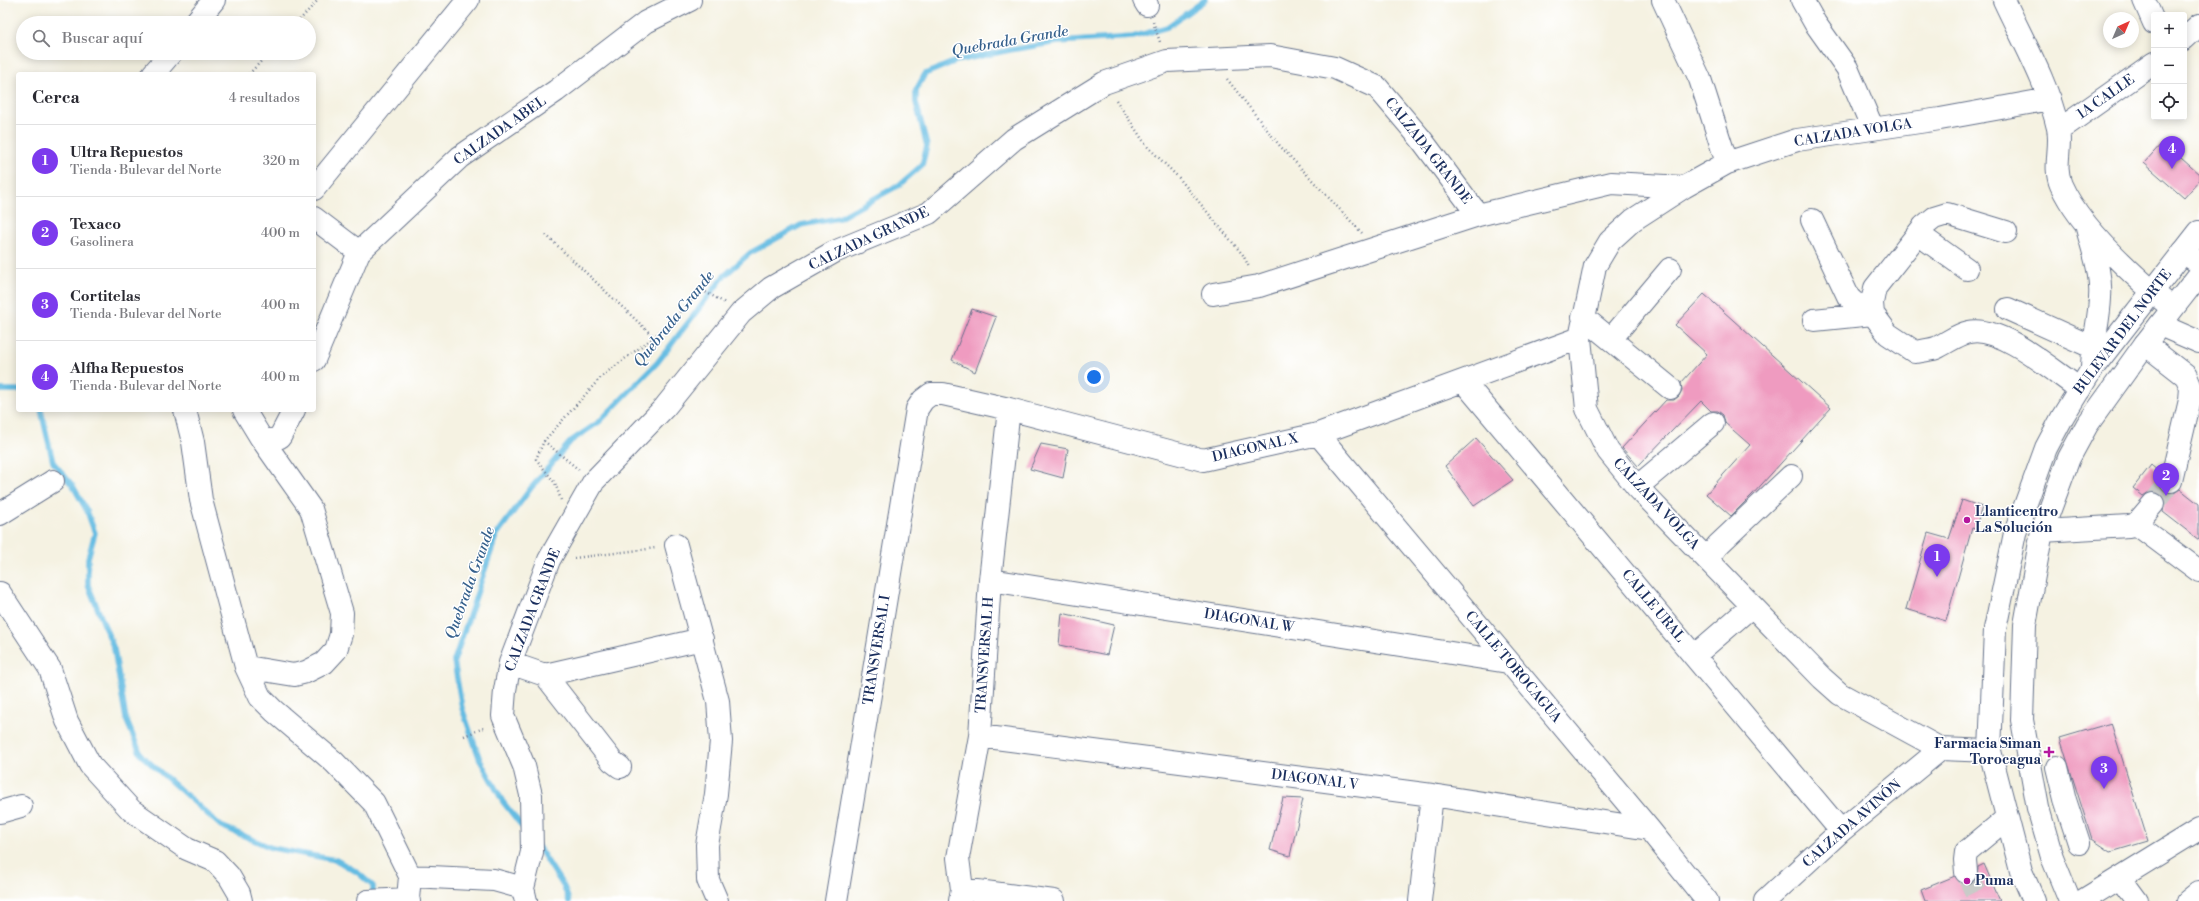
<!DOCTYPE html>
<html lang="es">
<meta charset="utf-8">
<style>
:root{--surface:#fff;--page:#f2f2f3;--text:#2b2b33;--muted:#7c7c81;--line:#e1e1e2;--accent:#7c3aed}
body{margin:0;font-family:"Libre Bodoni",serif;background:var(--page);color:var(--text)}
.controls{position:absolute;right:12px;top:12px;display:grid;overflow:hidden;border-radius:4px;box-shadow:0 2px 10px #0003}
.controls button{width:36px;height:36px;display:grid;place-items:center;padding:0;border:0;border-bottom:1px solid var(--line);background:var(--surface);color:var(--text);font:20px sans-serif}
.compass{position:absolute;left:2103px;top:12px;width:36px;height:36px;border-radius:50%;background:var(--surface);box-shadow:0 2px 10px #0003;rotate:44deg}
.you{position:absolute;left:1094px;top:377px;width:14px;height:14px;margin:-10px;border:3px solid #fff;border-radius:50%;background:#1a73e8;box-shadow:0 0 0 6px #1a73e833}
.badge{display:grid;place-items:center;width:26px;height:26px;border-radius:50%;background:var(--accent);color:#fff;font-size:13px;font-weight:700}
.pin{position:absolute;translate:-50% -33px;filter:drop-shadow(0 1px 2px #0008)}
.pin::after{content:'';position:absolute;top:21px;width:14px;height:12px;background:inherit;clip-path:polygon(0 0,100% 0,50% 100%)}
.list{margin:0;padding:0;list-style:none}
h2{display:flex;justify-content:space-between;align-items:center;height:52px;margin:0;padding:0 16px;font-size:17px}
h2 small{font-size:13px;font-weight:400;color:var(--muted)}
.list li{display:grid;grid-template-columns:26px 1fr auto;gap:12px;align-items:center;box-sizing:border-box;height:72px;padding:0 16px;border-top:1px solid var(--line)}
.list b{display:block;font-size:15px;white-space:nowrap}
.list p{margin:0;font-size:13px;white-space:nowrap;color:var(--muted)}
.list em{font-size:13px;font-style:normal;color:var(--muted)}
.icon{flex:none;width:22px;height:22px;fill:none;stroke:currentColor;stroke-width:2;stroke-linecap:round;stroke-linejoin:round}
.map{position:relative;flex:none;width:2199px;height:901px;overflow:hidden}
.search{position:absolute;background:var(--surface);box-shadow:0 2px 10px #0003;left:16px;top:16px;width:300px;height:44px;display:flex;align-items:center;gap:10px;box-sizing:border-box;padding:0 14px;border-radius:22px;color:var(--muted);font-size:15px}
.panel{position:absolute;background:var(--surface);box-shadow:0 2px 10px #0003;left:16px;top:72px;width:300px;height:340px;border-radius:4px}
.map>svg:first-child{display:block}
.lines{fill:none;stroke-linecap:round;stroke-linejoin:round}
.stream{stroke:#65bce2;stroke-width:5.5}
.building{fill:#ef9bc0}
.minor-tunnel{stroke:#c9cbc8;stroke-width:22;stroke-dasharray:22 11;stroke-linecap:butt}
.minor-casing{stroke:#67738c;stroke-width:24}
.major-casing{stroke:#67738c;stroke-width:24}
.path{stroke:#67738c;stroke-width:2.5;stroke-dasharray:1 3;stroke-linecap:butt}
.minor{stroke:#fff;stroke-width:22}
.major{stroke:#fff;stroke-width:22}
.poi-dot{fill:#b5179e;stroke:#fff;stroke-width:1.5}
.labels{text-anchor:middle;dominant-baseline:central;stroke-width:3;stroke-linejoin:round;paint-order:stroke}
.street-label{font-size:14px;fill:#1b2f5e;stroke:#fff}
.poi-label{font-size:14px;font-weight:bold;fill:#1b2f5e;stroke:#fff;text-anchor:start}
.water-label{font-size:15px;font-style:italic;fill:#35608c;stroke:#fff}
</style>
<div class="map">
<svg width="2199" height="901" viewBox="0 0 2199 901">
<rect width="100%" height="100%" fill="#fff"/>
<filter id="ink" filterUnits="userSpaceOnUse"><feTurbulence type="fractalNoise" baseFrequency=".025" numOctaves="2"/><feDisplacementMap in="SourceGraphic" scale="8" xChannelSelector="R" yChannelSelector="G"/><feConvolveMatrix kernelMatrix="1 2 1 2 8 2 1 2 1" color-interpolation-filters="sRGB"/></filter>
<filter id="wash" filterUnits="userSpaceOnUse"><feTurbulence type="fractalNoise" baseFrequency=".012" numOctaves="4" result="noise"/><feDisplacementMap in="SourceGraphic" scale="16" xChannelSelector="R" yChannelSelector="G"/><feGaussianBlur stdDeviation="0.9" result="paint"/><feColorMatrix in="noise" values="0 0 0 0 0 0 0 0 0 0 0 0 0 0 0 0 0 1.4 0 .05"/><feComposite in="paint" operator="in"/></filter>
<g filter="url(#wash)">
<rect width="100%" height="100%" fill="#f5f2e2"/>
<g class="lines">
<!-- stream -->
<path class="stream" d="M0,390H18
M41,410L53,462L73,486L87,511L95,533L88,558V585L114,649L126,719L141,755L221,826L272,848L336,860L357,872L373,886V896
M525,830L503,802L480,760L462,708L454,661L497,534L531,488L571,441L599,422L657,363L724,276L750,253L801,225L839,218L899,185L922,165L927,146L916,102V90L925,74L956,61L1010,50L1058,42L1133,37L1167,27L1205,0
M539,848L564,887L569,901"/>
</g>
<g id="blocks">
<!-- building -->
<path class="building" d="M2163,142L2199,174V181L2184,198L2144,163Z
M1704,294L1831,408L1752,495L1731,516L1706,494L1750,445L1725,423L1723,415L1718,411H1711L1701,401L1638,466L1622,448L1666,400H1674L1679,396L1682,390L1681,383L1707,354L1675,325Z
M972,309L996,317L975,372L952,360Z
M1476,438L1513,480L1474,506L1445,466Z
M1041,444L1068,449L1063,478L1030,469Z
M2151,465L2160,473L2159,484L2163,490L2174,493L2180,489L2199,504V540L2163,512L2165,500L2161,494L2149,492L2143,496L2133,488Z
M1962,500L1982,507L1975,529L1972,528L1946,621L1906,609L1928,533L1949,539Z
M1062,613L1114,625L1107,655L1059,645Z
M2111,723L2148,841L2111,852L2092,839L2060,738Z
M1283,798L1303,799L1290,856L1270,850Z
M1984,864L2000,901H1925L1921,890L1955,876L1961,883L1973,882L1977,877L1978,867Z"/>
</g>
</g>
<g filter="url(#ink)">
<use href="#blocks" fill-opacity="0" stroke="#67738c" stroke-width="1"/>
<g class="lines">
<!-- minor-tunnel -->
<path class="minor-tunnel" d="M2153,504L2171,481
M1966,872L1980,901"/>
<defs>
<path id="minor" d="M1144,0L1147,5
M1663,0L1700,79L1727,163
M1802,0L1815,23L1847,68L1873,129
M2004,0C2023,41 2048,84 2058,128C2062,147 2053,167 2061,185C2080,228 2136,278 2172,308
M2144,0L2154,23
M195,23L214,0
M2184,39L2199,25
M153,74L171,53
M2059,130L2154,63
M314,189L468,0
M314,218L359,252
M1812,220L1848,296C1856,306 1860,306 1872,303
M2087,228C2093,251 2102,274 2100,298C2099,323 2092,344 2092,369
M2006,232L1947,214L1934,218L1924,226L1875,288L1872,303L1873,314L1888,334L1915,352C1921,351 1930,350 1936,348C1947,343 1956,335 1969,332C2001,325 2053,371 2080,389
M1918,234L1967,269
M2183,252L2199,263
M1213,294L1259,286L1478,215L1611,183L1684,187
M2008,309L2092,347
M1583,317L1670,388
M1814,320L1873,314
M2160,325L2199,342
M1611,339L1670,269
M2145,344L2186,376L2191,388L2190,400L2171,481
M314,360L359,252L460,157L556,91L646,22L690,0
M1464,382L1841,831
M185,410L193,442L201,500L246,667L260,697L274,711L334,762L374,803L410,876
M244,410L261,438L271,441L280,437L294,410
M1318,434L1649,829L1707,901
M1637,487L1713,423
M0,514L53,481
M2136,524L2199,571
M2042,531L2129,526L2136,524L2153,504
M676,545L718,701L721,741L716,794L707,845L708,880L717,901
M1707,559L1718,545L1791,476
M990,580L1508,662
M0,593L50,669L67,721L90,765L131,810L187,849L215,861L229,876L239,893L241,901
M1694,656L1752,606
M510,663L545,675L702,639
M246,667L294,675L306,672L324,663L336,650L341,634L342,613L311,509L261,438
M545,675L612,761L620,767
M980,736L1432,795L1649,829
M1990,751L1941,749L1840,694L1822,678L1637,487L1608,451L1587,409L1580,338L1595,266L1610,241L1633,220L1684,187L1727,163L1797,140L1940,119L2050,99
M2057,767L2065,800L2079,843
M0,812L21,806
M1966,872L1965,860L1966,852L2007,818
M2120,878L2137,901
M962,889L1054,901
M408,899L410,876L494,880L523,888
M368,901L408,899L409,901
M526,901L523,888L532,852L531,795L524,766L503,716L505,690L510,663L549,560L594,481L665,407L741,313L771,288L834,252L929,213L1014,139L1104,83L1167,61L1270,56L1335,68L1377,87L1421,139L1478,215
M836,901L917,409L923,400L931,394H943L1009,409L1203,460L1318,434L1580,338
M960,901L962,889L958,858L980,736L990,580L1009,409
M1420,901L1432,795
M1765,901L1841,831L1941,749
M2082,901L2199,829
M2188,901L2199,892"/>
<path id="major" d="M2034,901L2021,871L1990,751L1995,629L2015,533L2046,448L2063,416L2092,369L2199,232
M2070,901L2052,857L2038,808L2022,720L2025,625L2042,531L2069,458L2087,425L2145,344L2199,275"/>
</defs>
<!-- minor casing -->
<use href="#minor" class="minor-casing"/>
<!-- major casing -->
<use href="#major" class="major-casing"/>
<!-- path -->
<path class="path" d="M1153,22L1160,42
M297,23L318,0
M249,74L269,53
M1227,79L1280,146L1362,233
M1116,100L1146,145L1179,178L1243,255L1249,267
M546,235L654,337L702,290L725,303
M544,441L579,470
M561,500L555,483L536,459L544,441L602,376L654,337
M574,558L656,548
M464,736L486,727"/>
<!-- minor -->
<use href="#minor" class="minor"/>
<!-- major -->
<use href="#major" class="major"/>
</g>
</g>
<!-- markers -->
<g class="poi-dot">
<circle cx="1967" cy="520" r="4"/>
<path d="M2047 746h4v4h4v4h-4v4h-4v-4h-4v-4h4z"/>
<circle cx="1967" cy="881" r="4"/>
</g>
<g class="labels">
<!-- street labels -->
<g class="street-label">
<text transform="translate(2106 97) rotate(-35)">1A CALLE</text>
<text transform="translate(500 131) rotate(-35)">CALZADA ABEL</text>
<text transform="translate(1853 133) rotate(-9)">CALZADA VOLGA</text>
<text transform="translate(1428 151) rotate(52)">CALZADA GRANDE</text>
<text transform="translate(869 239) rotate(-25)">CALZADA GRANDE</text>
<text transform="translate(2123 332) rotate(-53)">BULEVAR DEL NORTE</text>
<text transform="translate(1255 448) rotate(-13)">DIAGONAL X</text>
<text transform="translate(1656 504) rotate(47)">CALZADA VOLGA</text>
<text transform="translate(1653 606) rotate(50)">CALLE URAL</text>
<text transform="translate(533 610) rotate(-69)">CALZADA GRANDE</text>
<text transform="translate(1249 621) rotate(9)">DIAGONAL W</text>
<text transform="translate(877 650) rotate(-81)">TRANSVERSAL I</text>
<text transform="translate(985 655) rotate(-86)">TRANSVERSAL H</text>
<text transform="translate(1513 667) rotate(50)">CALLE TOROCAGUA</text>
<text transform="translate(1315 780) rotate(7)">DIAGONAL V</text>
<text transform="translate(1852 824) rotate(-41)">CALZADA AVINÓN</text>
</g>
<!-- poi labels -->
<g class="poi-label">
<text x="1975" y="512">Llanticentro<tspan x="1975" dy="16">La Solución</tspan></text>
<text x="2041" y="744" text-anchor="end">Farmacia Siman<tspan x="2041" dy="16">Torocagua</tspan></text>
<text x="1975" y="881">Puma</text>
</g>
<!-- water labels -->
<g class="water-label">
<text transform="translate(1010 41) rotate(-10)">Quebrada Grande</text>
<text transform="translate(674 319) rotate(-51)">Quebrada Grande</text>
<text transform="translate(470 583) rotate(-70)">Quebrada Grande</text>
</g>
</g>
</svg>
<div class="controls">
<button>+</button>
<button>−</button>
<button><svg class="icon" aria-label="locate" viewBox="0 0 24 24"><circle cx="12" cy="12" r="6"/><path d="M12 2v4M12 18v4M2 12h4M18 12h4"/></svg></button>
</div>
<svg class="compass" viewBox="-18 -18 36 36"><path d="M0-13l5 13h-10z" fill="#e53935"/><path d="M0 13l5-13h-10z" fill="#7c7c81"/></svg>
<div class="you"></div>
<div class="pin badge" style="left:1937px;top:577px">1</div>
<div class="pin badge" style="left:2166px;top:496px">2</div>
<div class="pin badge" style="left:2104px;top:789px">3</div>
<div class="pin badge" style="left:2172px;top:169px">4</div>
<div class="search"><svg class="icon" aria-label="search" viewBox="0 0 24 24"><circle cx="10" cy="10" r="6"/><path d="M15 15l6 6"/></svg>Buscar aquí</div>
<section class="panel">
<h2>Cerca<small>4 resultados</small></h2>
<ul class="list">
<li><span class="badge">1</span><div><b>Ultra Repuestos</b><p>Tienda · Bulevar del Norte</p></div><em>320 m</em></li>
<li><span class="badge">2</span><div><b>Texaco</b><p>Gasolinera</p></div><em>400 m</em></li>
<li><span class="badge">3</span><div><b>Cortitelas</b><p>Tienda · Bulevar del Norte</p></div><em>400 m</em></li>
<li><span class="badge">4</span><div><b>Alfha Repuestos</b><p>Tienda · Bulevar del Norte</p></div><em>400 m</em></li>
</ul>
</section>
</div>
